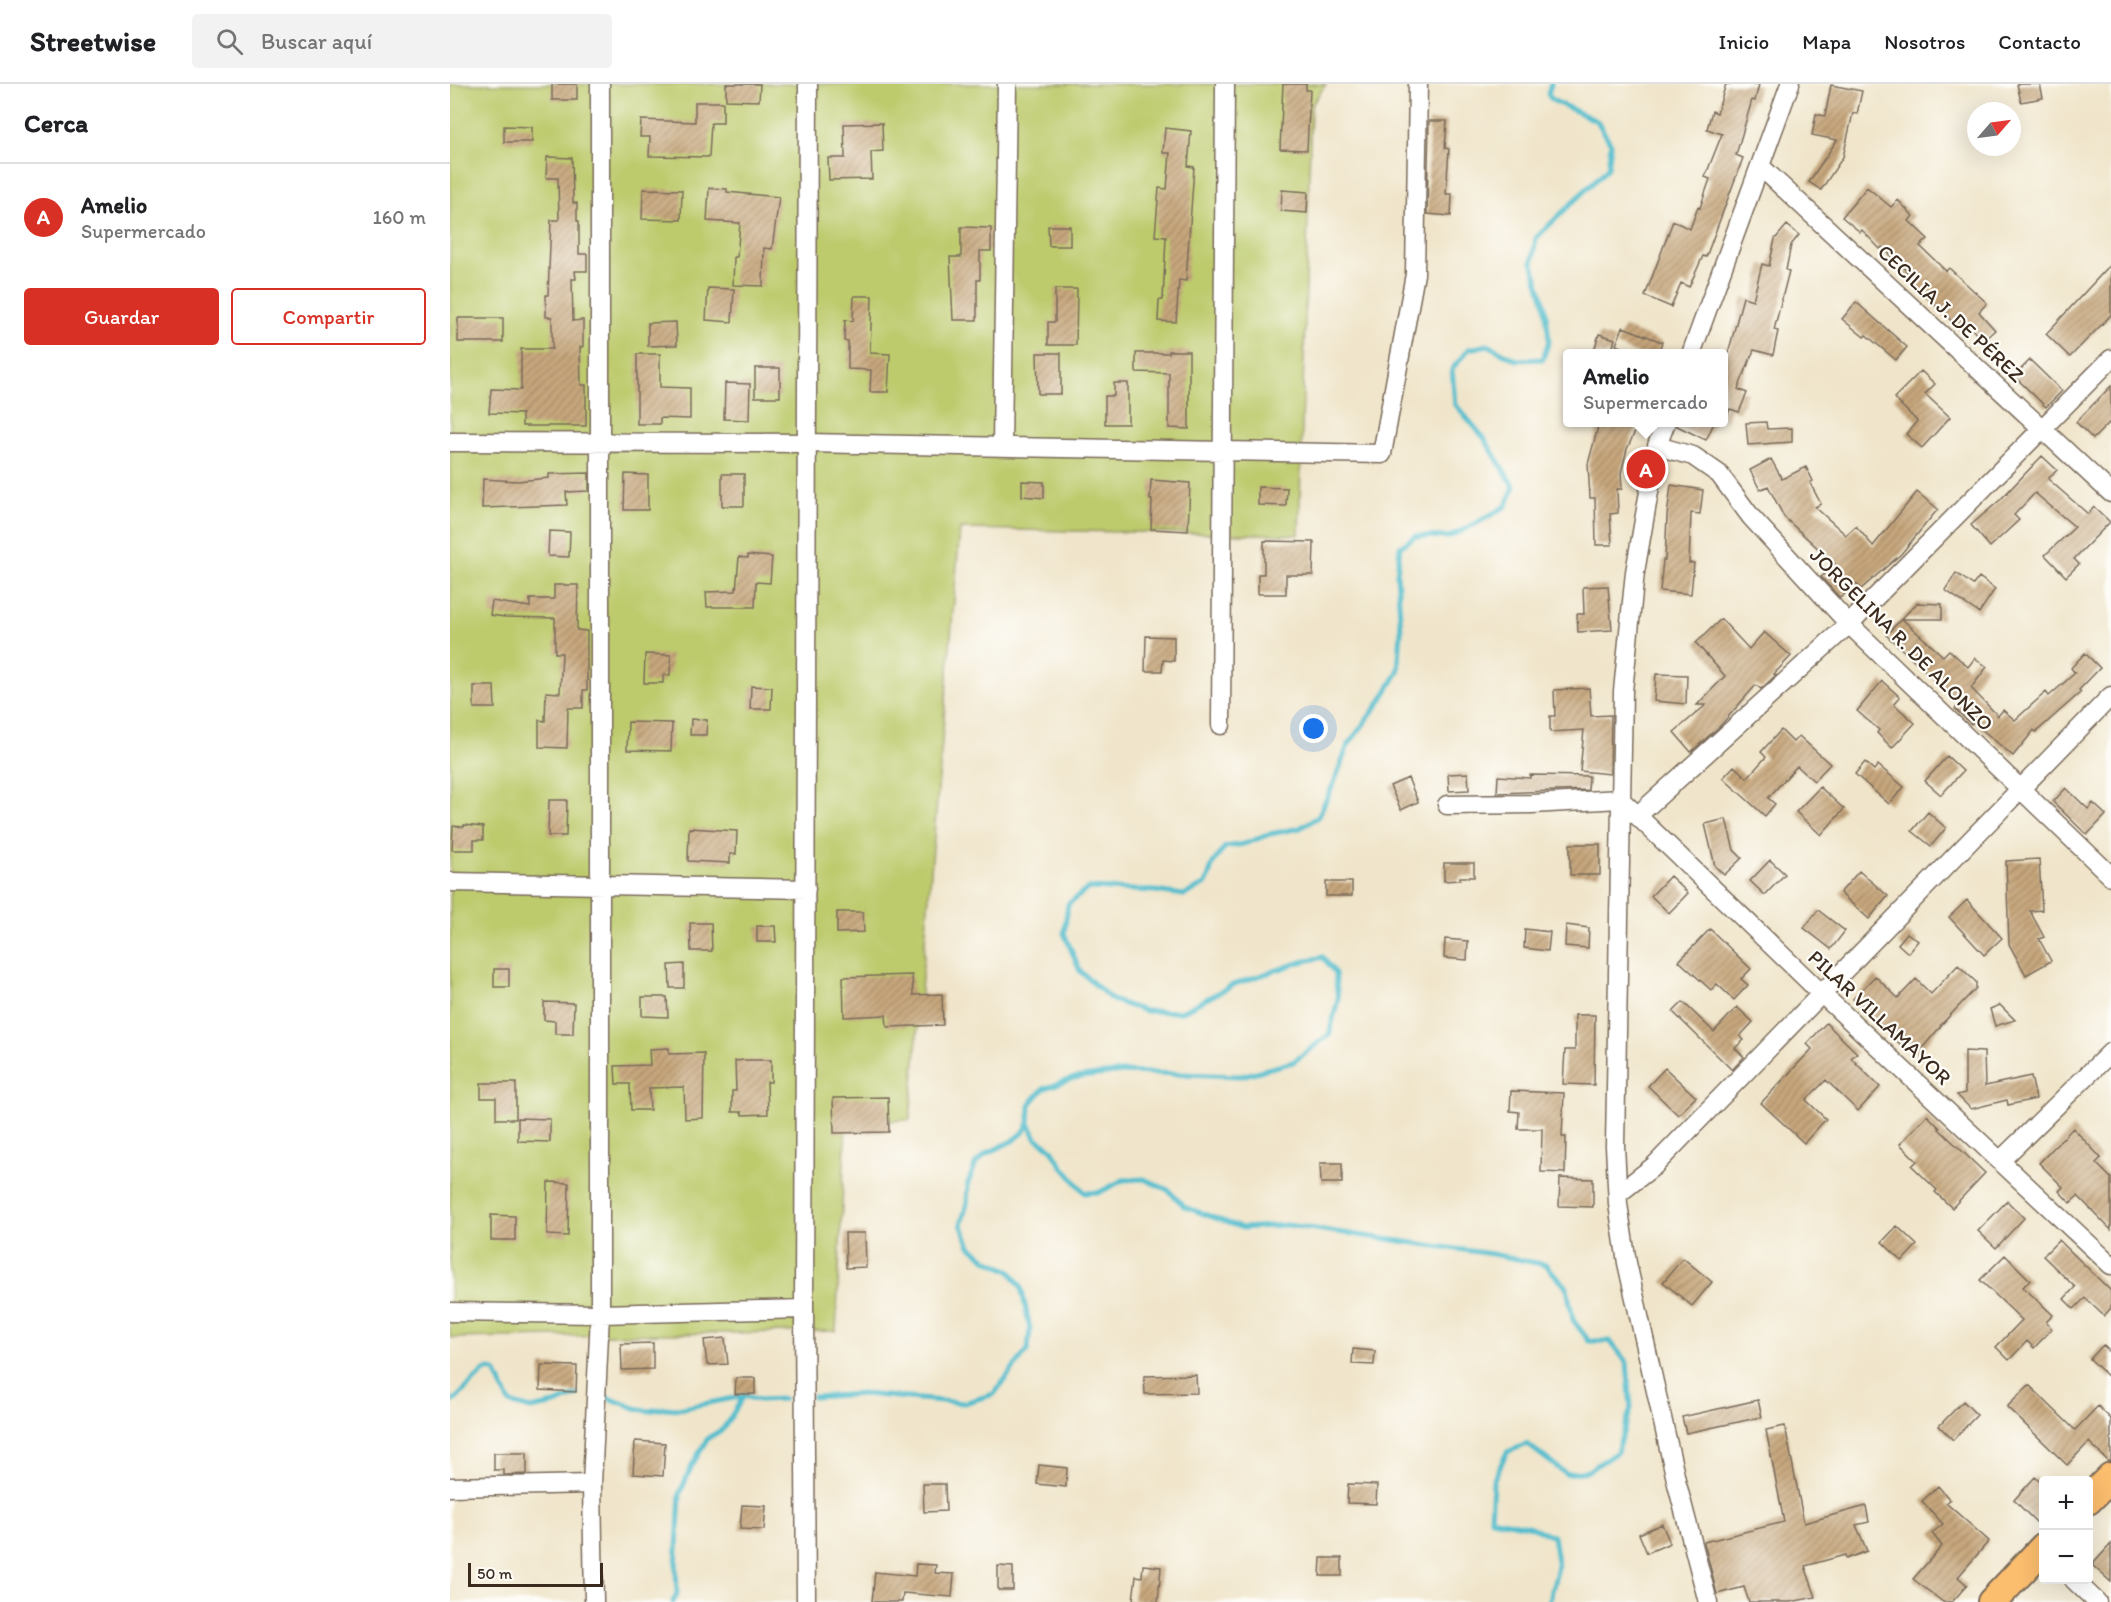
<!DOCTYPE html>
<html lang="es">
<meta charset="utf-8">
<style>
:root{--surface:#fff;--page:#f2f2f2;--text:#202124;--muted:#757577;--line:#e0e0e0;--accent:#d93025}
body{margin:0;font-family:Itim,sans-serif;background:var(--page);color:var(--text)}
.controls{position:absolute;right:18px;bottom:18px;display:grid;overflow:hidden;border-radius:6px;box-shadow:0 6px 24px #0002}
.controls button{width:54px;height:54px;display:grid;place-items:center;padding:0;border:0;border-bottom:2px solid var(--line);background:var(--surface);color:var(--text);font:30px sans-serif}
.compass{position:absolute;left:1517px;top:18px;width:54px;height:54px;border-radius:50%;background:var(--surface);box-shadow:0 6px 24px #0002;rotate:62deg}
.scale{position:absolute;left:18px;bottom:15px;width:135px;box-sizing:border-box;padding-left:6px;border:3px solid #3b2a1e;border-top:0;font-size:16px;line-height:21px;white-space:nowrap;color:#3b2a1e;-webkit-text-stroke:4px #fdfcf7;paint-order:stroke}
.you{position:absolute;left:864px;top:645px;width:21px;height:21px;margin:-15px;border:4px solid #fff;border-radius:50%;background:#1a73e8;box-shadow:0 0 0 9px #1a73e833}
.badge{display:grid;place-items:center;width:39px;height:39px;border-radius:50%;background:var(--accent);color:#fff;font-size:20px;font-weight:700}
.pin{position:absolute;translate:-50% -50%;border:3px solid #fff;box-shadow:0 2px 6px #0006}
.popup{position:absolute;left:1113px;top:265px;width:165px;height:78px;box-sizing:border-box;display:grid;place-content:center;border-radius:6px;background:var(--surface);filter:drop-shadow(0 2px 4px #0005);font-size:20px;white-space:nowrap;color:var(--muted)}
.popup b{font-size:22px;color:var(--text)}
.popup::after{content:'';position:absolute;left:50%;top:100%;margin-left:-12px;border:12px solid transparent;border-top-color:var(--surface)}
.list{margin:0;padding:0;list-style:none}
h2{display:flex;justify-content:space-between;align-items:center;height:78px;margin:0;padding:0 24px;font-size:26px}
h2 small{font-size:20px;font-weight:400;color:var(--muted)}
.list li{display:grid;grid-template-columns:39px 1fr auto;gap:18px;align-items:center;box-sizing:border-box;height:108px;padding:0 24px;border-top:2px solid var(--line)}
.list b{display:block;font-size:22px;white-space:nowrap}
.list p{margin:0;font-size:20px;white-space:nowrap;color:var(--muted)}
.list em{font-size:20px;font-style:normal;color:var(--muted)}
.actions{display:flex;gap:12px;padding:18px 24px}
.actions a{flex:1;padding:14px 0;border:2px solid var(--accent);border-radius:6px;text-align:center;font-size:21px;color:var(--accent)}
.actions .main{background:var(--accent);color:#fff}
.icon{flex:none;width:33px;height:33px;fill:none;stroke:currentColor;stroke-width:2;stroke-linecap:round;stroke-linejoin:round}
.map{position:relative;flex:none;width:1661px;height:1518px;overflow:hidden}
header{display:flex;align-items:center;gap:36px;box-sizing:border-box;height:84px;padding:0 30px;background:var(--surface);border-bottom:2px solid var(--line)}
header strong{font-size:28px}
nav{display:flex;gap:33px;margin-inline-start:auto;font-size:21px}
.search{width:420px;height:54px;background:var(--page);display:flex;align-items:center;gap:15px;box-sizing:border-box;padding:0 21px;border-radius:6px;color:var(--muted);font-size:22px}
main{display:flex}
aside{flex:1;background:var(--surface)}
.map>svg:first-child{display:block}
.grass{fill:#bdcb6d;stroke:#7c7a46;stroke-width:1.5}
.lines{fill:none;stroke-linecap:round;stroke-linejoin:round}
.stream{stroke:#51bdcd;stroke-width:5}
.building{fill:url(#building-hatch)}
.minor-casing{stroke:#7a6b5a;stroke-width:21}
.primary-casing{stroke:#7a6b5a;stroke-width:32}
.minor{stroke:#fff;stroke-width:18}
.primary{stroke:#fbbd6e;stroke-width:28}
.labels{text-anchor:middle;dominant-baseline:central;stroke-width:4.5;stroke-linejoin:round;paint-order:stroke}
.street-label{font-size:21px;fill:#3b2a1e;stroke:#fdfcf7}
</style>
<header>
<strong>Streetwise</strong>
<div class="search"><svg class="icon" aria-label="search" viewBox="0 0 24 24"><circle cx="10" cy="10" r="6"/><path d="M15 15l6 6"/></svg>Buscar aquí</div>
<nav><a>Inicio</a><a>Mapa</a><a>Nosotros</a><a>Contacto</a></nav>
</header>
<main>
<aside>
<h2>Cerca<small></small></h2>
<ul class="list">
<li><span class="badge">A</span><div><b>Amelio</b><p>Supermercado</p></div><em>160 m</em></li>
</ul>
<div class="actions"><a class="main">Guardar</a><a>Compartir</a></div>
</aside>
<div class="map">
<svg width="1661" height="1518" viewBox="0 0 1661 1518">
<defs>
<pattern id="building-hatch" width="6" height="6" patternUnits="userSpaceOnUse" patternTransform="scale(1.5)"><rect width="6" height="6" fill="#c7a77d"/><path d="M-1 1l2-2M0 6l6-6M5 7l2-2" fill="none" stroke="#a38866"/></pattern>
</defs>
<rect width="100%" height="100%" fill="#fdfcf7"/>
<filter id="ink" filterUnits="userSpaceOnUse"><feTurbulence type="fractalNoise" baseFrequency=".0167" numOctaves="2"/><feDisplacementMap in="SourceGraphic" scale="12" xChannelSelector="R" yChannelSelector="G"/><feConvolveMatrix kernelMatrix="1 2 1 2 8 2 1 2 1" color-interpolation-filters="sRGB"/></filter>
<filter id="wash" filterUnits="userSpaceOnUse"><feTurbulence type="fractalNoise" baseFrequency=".008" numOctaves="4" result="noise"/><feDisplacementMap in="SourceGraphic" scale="24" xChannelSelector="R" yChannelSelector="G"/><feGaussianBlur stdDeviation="1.35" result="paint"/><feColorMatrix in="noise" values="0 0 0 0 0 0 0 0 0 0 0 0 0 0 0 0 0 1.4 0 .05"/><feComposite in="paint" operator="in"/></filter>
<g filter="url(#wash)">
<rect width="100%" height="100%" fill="#f0e5ca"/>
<!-- grass -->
<path class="grass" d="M0,0H876L861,22L849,451L510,445L460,1036L396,1038L386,1247L0,1254Z"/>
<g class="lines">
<!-- stream -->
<path class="stream" d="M151,1311L185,1324L198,1327L216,1324L228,1325L294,1312L309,1316L334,1315
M363,1313L414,1310L514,1319L544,1310L565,1282L578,1266L580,1245L571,1202L560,1187L537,1176L520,1162L511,1140L517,1120L518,1099L526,1079L536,1070L564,1056L573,1049L579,1039
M0,1320C8,1314 31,1288 36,1286C40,1285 41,1286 45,1287L60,1319L81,1325L105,1320L127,1311
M223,1518L227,1510L226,1483L230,1409L242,1381L258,1354L273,1345L294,1312
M1099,1518L1108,1483L1103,1452L1078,1442L1041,1435L1043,1397L1057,1368L1077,1360L1116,1390L1138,1387L1167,1368L1181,1324L1177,1279L1160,1257H1139L1123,1236L1117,1204L1096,1181L1042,1170L837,1141L792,1144L735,1123L718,1106L694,1095L673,1096L650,1108L635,1109L612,1082L601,1064L586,1054L579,1039L580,1020L593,1005L624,994L672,988L791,992L843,978L879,951L888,915L885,889L873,873L851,878L785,900L731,928L695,927L662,916L630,887L614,849L618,820L639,804L705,807L734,811L756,800L763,779L775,763L794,760L820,750L850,744L868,733L884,699L898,661L930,618L948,588L951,547L947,490L950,463L966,452L999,453L1025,440L1056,422L1064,403L1034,354L1005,320L1002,285L1019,265L1038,261L1066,276L1093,275L1099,256L1095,221L1082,178L1086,154L1158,84L1161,60L1147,37L1102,16L1098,10L1101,0"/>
</g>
<g id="blocks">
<!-- building -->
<path class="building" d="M102,0H127V16H102Z
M276,0H310L309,17L276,16Z
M833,0H856V6H860L857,66L830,65Z
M1276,0H1309L1305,17L1302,16L1286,71L1293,74L1256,173L1253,172L1239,203L1231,199L1221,223L1195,212L1223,137L1240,145L1248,123L1250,124L1260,95L1255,93L1272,50L1257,45L1262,27L1267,29Z
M1567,0H1590L1593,14L1571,18Z
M1381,1L1412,7L1407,30L1403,29L1393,73L1371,106L1359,98L1387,56L1362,51L1366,30L1375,32Z
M245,18H273V39H261L259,73L199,72L200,53H190L191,36L245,38Z
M979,37H997L995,64L999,65L996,110H1002L1001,132L977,130Z
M432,39L433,67L421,68L422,95L379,96L378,74H395L394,40Z
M54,42L82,43V58H54Z
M715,44L741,47L738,82L744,83L736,197L729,196L726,238L708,237L709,216H713L716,153L705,152L709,104L717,105L720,69H713Z
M97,73L122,74L123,119H127V137H129V170H137V187H125L126,195H122L123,237L133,236V263H130L131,301H136V342H72V330L39,329L41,305L71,306V265H102V233H96V211H98L101,136H109L108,94H96Z
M1417,103L1441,123L1448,116L1463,132L1459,137L1478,155L1470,162L1496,187L1499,184L1537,219L1529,228L1545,246L1533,257L1518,241L1512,247L1454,191L1457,187L1432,163L1430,165L1412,146L1410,148L1392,133Z
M259,104L277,105V108L329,113L322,165L314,164L313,202L283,201L284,173H287L290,139L257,137Z
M193,105L232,106L231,136L192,135Z
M832,106L858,108L857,129L831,127Z
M1337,141L1349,151L1341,161L1336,186L1339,187L1324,246L1328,247L1323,271L1304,266L1288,305L1297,309L1289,328L1280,325L1274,339V268L1278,270L1293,213L1303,216L1312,180L1319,182L1325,155Z
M598,142H620V162H599Z
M511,143L541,144V167H530V196H527V236H503L500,173H511Z
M1661,180V231L1620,273L1596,250Z
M258,204L284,205L282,238L256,236Z
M605,205H627L626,261H598V238H605Z
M404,212H422L420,269L440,270L438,308H420L421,286L398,285V257H394L395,236L403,237Z
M1406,218L1457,263L1446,276L1416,251L1414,253L1392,235Z
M8,234H53V258H8Z
M226,238L227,261L198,262V239Z
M1173,243L1212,258L1208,270H1187L1166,261Z
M1149,250L1165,255L1161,270H1143Z
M719,267H739V345L719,344V289L686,288V269H719Z
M587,269H611V310H588Z
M187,270H210V303L240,304V335L210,334V340H187Z
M1580,276L1612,307L1596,323L1564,292Z
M305,284H330V313H305Z
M1471,287L1485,300L1475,310L1500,333L1472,364L1456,350L1467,337L1444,314Z
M275,299L300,300L299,336L274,335Z
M664,299H678V340H655V312H664Z
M1661,302V337L1643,355L1626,338Z
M1316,338L1317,345L1342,344V358L1298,361L1296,339Z
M1149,339H1189L1177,365L1171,389L1172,405H1167L1168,429L1160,430L1162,461H1146L1145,414H1140L1138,380Z
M1227,339H1264L1256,356L1227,342Z
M1592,372L1607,386L1598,395L1638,430L1644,423L1660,438L1624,475L1629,480L1616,493L1595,471L1625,443L1585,409L1564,431L1569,436L1540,463L1521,441L1550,416Z
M1321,375L1332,395L1356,383L1363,397L1360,399L1371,420L1365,423L1396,451L1406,442L1423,462L1467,408L1488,425L1451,470L1411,505L1406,500L1390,514L1371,493L1385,480L1334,433L1318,402L1310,406L1300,386Z
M139,389V407L116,408L117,421L32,424L33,395L67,397L99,394V390Z
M175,390L198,391V426H174Z
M272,390H294V422H272Z
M701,396L740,399L738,447L701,445L702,416H700Z
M572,397L594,398V414L572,412Z
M1221,401L1253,406L1250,430L1241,429L1239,479H1244L1241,510L1210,507L1213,476H1215L1217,432Z
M808,403L837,404L836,422L808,421Z
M99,447L120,448L119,473L98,472Z
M814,457L864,458L863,491H836V510H808V490H814Z
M298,471L322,473L320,499L306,498L305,523H257L256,508L286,507L289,473L298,474Z
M1506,489L1523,501L1529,493L1545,505L1529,529L1495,506Z
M104,501H128L127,546L137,547V606H133V624H118L117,664L89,663V636L95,637L96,608L110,609L112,569H105V534L55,533L40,531L42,517L80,523V515H104Z
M1158,502L1162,546L1128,548L1127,530H1134L1133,503Z
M1467,519L1492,520V535H1452L1493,572L1499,566L1518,583L1525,574L1537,583L1521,604L1548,632L1553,626L1565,636L1596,608L1599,612L1625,589L1621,584L1635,569L1650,584L1629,606L1631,608L1586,648L1584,646L1563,672L1523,638L1521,640L1505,625L1511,619L1436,551Z
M1271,535L1299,565L1314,548L1341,572L1324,590L1326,591L1311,605L1306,601L1271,641L1241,668L1224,648L1256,621H1247L1275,592L1246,559Z
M696,552L724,553V577L713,576L712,587H695Z
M195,570L221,571L220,591H213V599H194Z
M1206,590L1237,591L1236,620L1204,617Z
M1432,597L1450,613L1444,620L1465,639L1442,664L1427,649L1429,646L1407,627Z
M24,602H44L45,624H24Z
M301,602L322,603L321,625H300Z
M1139,604L1141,632L1161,631L1160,690L1130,687L1134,646L1100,648V632H1105L1104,606Z
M241,635L257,636L256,651H240Z
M178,638L222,639L221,667L177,666Z
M1331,646L1343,658L1349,652L1380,680L1364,697L1347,682L1318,714L1325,720L1315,732L1273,694L1284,682L1297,694L1316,673L1311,668Z
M1497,672L1513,687L1491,711L1475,697Z
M1415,678L1424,686L1428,681L1454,703L1439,720L1405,690Z
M1018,689L1019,706L999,707L998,690Z
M1080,691L1139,692L1138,706L1047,709L1048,692L1080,694Z
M958,694L968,718L951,726L940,702Z
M1370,703L1394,725L1371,751L1346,728Z
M1616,704L1638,725L1643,719L1656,731L1637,751L1603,718Z
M99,716H117L116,752H98Z
M1478,728L1496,744L1481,762L1462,747Z
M1276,735L1284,766L1292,774L1274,791L1265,782L1255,740Z
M14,741L33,743V756H24V766H2L3,742L14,743Z
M239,744L287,747L286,770H280V779L238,777Z
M1120,760H1150V791H1120Z
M1589,775L1592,826L1580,827L1594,853L1589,855L1601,877L1576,891L1559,860L1556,777Z
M1320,776L1335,790L1315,811L1300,797Z
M994,779H1024V793H1010V796L994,797Z
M1409,787L1438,812L1419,835L1390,809Z
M1220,792L1238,809L1219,829L1201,812Z
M876,798H902V812H876Z
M1517,816L1552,854L1534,871L1499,833Z
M1368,826L1395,847L1381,865L1354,844Z
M387,828H413L414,848L387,849Z
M240,839H261L262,867H241Z
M1116,841L1139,844L1138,864L1115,862Z
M307,842H325L326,858H307Z
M1075,845L1100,848L1098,867L1074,864Z
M1260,845L1301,885L1291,895L1298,901L1284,916L1267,900L1261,906L1229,877Z
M1457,849L1468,857L1458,869L1448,860Z
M995,855L1018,857L1017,876L994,874Z
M234,880V904H220L219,881Z
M1508,881L1526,898V904L1490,942L1492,941L1467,970L1453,959L1451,961L1403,915L1425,892L1448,914L1466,895L1481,910Z
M44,885H59V903H44Z
M462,891L463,911L492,910L493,941L437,943L436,931L394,933L393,893Z
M192,913H217L218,933L192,932Z
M94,918L124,919L123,950H105V937L94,936Z
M1233,918L1264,948L1287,923L1303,938L1290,952L1294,956L1285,964L1294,973L1282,986L1223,928Z
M1550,921L1565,936L1545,942L1540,925Z
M1125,931H1145L1144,1001L1113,1000L1115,966H1125Z
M1376,939L1407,969L1401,974L1430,1003L1408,1027L1376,996L1356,1016L1376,1035L1354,1059L1311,1019L1362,965L1357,960Z
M219,964V970L254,969L253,1034L235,1035L234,1003L199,1004L200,1026H181L180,1000H166L165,982L200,981L199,965Z
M1515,967L1534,968L1535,1002L1581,992L1586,1015L1558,1021L1557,1016L1521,1025L1507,1011L1515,1009Z
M295,976H321V998H317L318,1030L292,1031V1028H282V1007H286L285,977Z
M1215,984L1246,1013L1228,1031L1198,1002Z
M31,999H66V1035H46V1014H31Z
M1061,1007L1114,1009L1112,1053H1116L1115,1089L1091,1088L1092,1045H1068L1069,1028L1060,1027Z
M438,1013L439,1048L384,1049L383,1014Z
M1477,1031L1490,1044L1489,1045L1535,1089L1502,1124L1485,1108L1487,1106L1462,1082L1467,1077L1450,1060Z
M68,1034L100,1035V1058L68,1057Z
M1623,1044L1651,1074L1646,1079L1661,1094V1146L1628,1112L1620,1119L1609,1107L1613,1103L1589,1079Z
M870,1079H892V1099H871Z
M1110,1094L1143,1095V1123L1109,1122Z
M98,1098L119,1099L118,1152L97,1151Z
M1557,1117L1574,1134L1546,1164L1528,1147Z
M41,1131L65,1132V1156H41Z
M1447,1142L1467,1161L1452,1177L1432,1158Z
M395,1149H415L416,1183L396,1184Z
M1609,1156L1661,1207V1224L1654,1232L1635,1214L1624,1225L1614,1215L1625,1203L1593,1172Z
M1555,1171L1580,1196L1573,1203L1603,1231L1596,1238L1602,1245L1584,1264L1577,1257L1559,1276L1546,1263L1572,1236L1530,1196Z
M1233,1174L1262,1198L1242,1222L1213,1198Z
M275,1254L278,1280L257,1281L254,1256Z
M203,1259V1285L172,1286L171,1260Z
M1653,1261L1661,1269V1295L1640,1275Z
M903,1265L925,1267L924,1281L902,1280Z
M91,1281L127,1282L126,1308L90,1306Z
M746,1291L747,1309L695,1310L694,1292Z
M286,1294H305V1310H285Z
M1579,1301L1625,1346L1648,1322L1661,1335V1377H1658L1639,1358L1617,1381L1557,1323Z
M1308,1316L1312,1333L1236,1349L1232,1333Z
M1513,1317L1527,1331L1503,1356L1489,1342Z
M1335,1342L1354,1439L1416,1422L1419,1438L1406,1441L1417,1467L1396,1475L1395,1471L1355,1482L1366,1513L1340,1518H1299L1294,1503L1267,1510L1254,1458L1334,1438L1316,1346Z
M185,1357L215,1359L213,1392L183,1390Z
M44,1369H77V1390L54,1391V1386H44Z
M589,1381L617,1384L616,1403L587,1400Z
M1585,1393L1593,1401V1445L1564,1416Z
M473,1400H495L496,1427L474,1428Z
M898,1400L927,1401L926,1420L897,1419Z
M1488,1402L1500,1416L1496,1419L1539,1457L1508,1493L1517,1501L1502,1518H1493L1463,1495L1492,1462L1482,1449L1493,1440L1472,1417Z
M292,1421L316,1422L314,1446L290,1445Z
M1212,1440L1220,1459L1197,1469L1189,1450Z
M1661,1460V1498L1642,1481Z
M871,1474H892V1492H870Z
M466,1480L486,1481L485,1489L504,1490L502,1513L453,1509L452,1518H422L425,1488L465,1492Z
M693,1481L711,1483L708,1518L683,1516L686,1492L692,1493Z
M548,1482L563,1483V1506H548Z"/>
</g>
</g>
<g filter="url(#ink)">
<use href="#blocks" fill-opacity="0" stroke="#7a6b5a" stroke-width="1.5"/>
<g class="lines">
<defs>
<path id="minor" d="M1310,82L1661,409
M1241,270L1340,0
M1216,338L1207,362L1185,488L1173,607L1165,1062L1168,1120L1177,1179L1227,1400L1258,1518
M0,358L356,359L932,370L965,190L968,0
M552,362L557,0
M1207,362L1243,372L1269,390L1301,433L1399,540L1661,792
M771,641L775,0
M1170,715L1372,910L1661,1181
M997,721L1082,720L1170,715
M1187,732L1399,540L1661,275
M0,798L356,805
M1550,1077L1661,968
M1168,1110L1204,1082L1661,612
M0,1228L150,1230L354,1225
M0,1403L142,1400
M1624,1496L1647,1518
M144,1518L142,1400L150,1230V0
M356,1518L354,1225L358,0"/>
<path id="primary" d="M1638,1416L1661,1393
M1542,1518L1594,1463"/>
</defs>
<!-- minor casing -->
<use href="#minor" class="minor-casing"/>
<!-- primary casing -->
<use href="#primary" class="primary-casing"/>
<!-- minor -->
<use href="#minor" class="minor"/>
<!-- primary -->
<use href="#primary" class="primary"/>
</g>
</g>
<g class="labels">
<!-- street labels -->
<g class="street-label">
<text transform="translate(1501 229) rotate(43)">CECILIA J. DE PÉREZ</text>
<text transform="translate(1452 555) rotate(45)">JORGELINA R. DE ALONZO</text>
<text transform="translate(1430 933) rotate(43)">PILAR VILLAMAYOR</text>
</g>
</g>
</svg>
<div class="controls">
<button>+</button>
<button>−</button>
</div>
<svg class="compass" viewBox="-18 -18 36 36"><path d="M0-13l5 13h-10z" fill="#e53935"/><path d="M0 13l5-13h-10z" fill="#757577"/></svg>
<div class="scale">50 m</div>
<div class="you"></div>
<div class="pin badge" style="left:1196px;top:385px">A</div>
<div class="popup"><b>Amelio</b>Supermercado</div>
</div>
</main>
